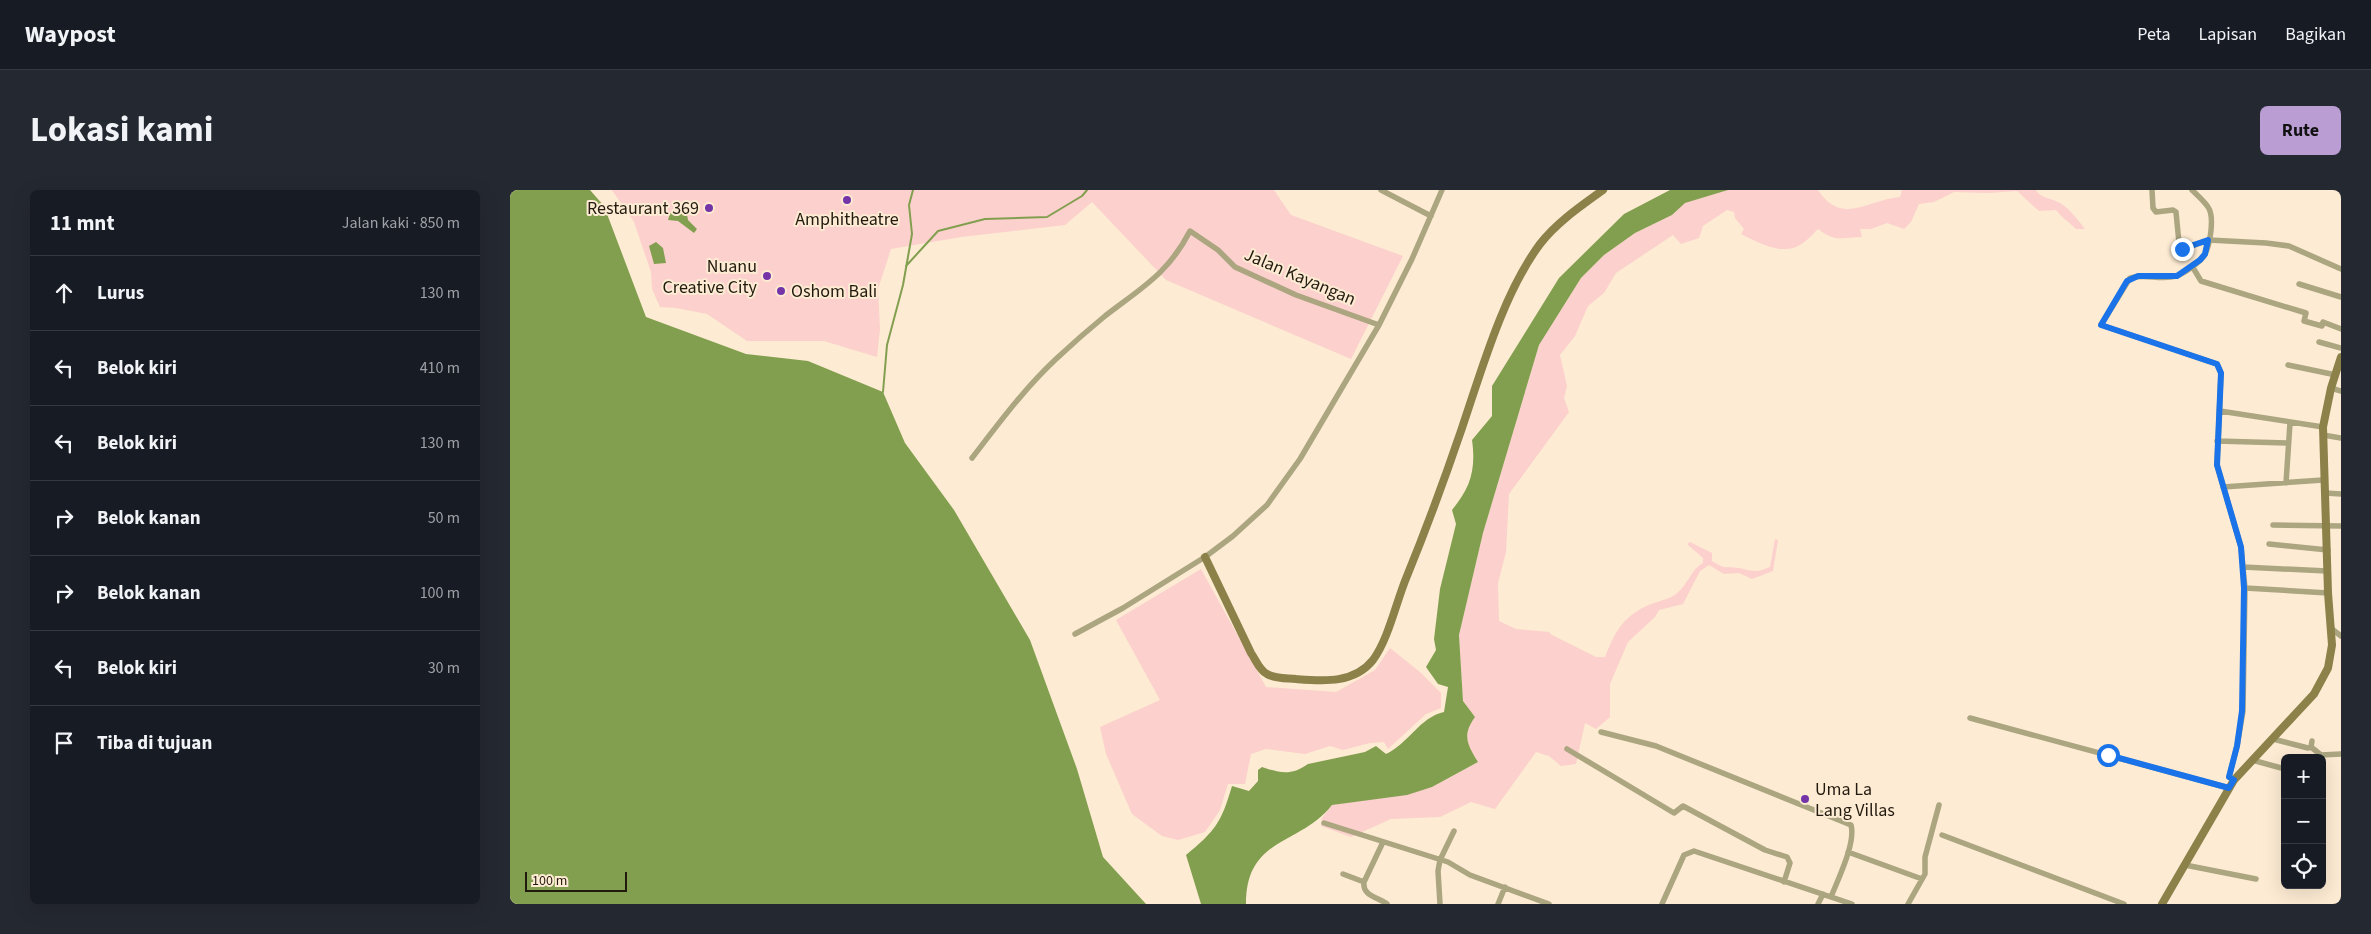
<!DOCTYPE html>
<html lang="id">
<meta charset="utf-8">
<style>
:root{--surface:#171b24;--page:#242831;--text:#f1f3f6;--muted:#9ea1a6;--line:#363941;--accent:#b99dd3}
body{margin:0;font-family:"Source Sans 3",sans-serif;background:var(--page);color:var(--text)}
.controls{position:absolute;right:15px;bottom:15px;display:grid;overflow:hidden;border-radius:8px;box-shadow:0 5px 20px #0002}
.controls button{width:45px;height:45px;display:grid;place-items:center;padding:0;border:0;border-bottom:1px solid var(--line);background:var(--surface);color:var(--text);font:25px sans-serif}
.scale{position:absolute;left:15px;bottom:12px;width:102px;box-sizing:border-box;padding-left:5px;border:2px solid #221a0f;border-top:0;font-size:14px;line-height:18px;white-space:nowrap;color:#221a0f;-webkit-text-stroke:4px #fdebd3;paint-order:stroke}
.stop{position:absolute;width:15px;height:15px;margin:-11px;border:4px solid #1a73e8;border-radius:50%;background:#fff}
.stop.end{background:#1a73e8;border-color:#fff;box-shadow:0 1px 5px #0008}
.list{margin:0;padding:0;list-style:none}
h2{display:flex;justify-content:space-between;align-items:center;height:65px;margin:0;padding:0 20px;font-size:21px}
h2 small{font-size:16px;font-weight:400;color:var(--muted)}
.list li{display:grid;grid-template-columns:32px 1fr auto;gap:15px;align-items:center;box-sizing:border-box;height:75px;padding:0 20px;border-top:1px solid var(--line)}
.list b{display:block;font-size:19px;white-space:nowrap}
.list em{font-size:16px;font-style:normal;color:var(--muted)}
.icon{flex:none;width:28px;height:28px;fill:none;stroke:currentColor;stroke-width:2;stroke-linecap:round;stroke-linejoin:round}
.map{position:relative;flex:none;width:1831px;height:714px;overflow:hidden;border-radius:8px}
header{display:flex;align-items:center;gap:30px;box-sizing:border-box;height:70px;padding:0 25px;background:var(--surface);border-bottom:1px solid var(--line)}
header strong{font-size:24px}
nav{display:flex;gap:28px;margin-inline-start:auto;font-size:18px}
.intro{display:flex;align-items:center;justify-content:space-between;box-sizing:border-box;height:120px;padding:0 30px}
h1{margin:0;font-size:35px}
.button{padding:12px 22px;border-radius:8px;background:var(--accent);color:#111;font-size:18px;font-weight:700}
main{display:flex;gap:30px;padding:0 30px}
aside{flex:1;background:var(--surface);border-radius:8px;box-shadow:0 5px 20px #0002}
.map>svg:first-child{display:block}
.green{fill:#fcd0cc}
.water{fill:#829f4f}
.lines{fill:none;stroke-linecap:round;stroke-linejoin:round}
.stream{stroke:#829f4f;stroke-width:2}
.street{stroke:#aba580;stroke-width:5.5}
.secondary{stroke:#8b8149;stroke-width:8}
.route{stroke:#1a73e8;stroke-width:6}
.poi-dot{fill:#7533a8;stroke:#fdebd3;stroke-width:2}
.labels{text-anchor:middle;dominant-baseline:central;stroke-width:4;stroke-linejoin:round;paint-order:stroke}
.poi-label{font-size:18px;fill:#221a0f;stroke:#fdebd3;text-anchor:end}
.street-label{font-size:18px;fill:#221a0f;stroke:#fdebd3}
</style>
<header>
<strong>Waypost</strong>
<nav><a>Peta</a><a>Lapisan</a><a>Bagikan</a></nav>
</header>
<div class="intro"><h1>Lokasi kami</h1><a class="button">Rute</a></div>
<main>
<aside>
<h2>11 mnt<small>Jalan kaki · 850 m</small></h2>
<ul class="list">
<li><svg class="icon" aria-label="ahead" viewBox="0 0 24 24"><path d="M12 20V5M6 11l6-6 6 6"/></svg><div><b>Lurus</b></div><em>130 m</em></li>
<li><svg class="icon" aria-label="left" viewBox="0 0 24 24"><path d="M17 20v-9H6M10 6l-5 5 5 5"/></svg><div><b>Belok kiri</b></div><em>410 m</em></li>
<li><svg class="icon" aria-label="left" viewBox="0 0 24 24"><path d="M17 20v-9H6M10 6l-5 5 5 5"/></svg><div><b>Belok kiri</b></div><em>130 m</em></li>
<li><svg class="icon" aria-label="right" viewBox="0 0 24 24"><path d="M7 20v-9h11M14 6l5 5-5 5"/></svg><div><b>Belok kanan</b></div><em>50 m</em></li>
<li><svg class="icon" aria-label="right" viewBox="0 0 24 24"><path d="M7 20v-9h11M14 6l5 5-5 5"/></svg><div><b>Belok kanan</b></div><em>100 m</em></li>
<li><svg class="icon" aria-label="left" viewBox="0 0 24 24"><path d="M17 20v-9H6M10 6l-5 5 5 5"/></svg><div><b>Belok kiri</b></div><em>30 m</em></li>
<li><svg class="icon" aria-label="arrive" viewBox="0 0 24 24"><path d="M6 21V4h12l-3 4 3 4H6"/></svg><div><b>Tiba di tujuan</b></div></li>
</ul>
</aside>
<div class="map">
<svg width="1831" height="714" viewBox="0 0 1831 714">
<rect width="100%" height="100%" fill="#fdebd3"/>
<!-- green -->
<path class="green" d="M102,0H764L781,25L893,66L841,169L656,90L582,12L555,35L451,47L381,59L368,99L370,139L367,167L314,151H237L197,124L166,118L150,117L142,99L141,82L124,32Z
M1218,0H1308C1331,36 1358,10 1390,7L1392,0H1526C1531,9 1542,8 1550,13C1560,19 1568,30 1575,39H1566C1559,32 1552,28 1546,20L1529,21L1507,1L1479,3L1444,2L1424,12L1409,14L1401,32L1394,39L1377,33L1361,39H1350L1352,47C1332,47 1326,53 1308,39C1302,45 1294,54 1286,57C1268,64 1247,52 1231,44L1234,39L1225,28L1224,22L1217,20L1193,36L1189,48L1171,54L1163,45L1106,83L1094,103L1078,116L1065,146L1050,165L1057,196L1054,208L1059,222L999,304L996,362L988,393L989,431L1006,439L1039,442L1042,445L1086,467H1095C1106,440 1113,426 1141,414C1149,411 1160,409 1166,404C1178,395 1181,379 1193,373V368L1177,354L1180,352L1202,363V371C1216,380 1215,376 1229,378C1242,381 1247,383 1260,377L1265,349L1268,350L1263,381L1242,389L1229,383L1214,384L1199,375L1190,381L1173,414L1149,420L1145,427L1118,452L1100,494V527L1086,539L1075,533L1066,574L1051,576L1039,566L1026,562L985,619L961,612L930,627L881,629L841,647L811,636L812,628L822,615L922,597L968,572C957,554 952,545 965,527L953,511L949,445L973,343L1029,155L1071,88L1094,65L1125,43L1162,25L1174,13Z
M691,379L756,497L826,502L865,480L880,458L910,482L931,503V518L916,524L878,559L874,552L860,553L833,560L820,556L795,564L756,559L741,564L735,594H718L710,620L695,642L668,650L652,646L622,624L596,564L590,537L650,510L606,430Z"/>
<!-- water -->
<path class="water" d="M0,0H80L94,16L136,127L236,164L298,171L373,202L395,253L444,320L520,450L567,579L593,667L636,714H0Z
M1160,0H1218L1175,13L1162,25L1125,43L1094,65L1071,88L1029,155L973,343L949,445L953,511L965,527C952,545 957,554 968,572L922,597L897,605L822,615C790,656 736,646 736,714H691L676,665C706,640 711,633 722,596L739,601L748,591V580L752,577C770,583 781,586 798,574L855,562L866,556L876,564C898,554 910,527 934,522L938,497L928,494L916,477L926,460L924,449L930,399L946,334L942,320C961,297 966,279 962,250L982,226V196L1049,88L1114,24Z
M176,19L178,30L187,39L184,43L168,31L158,30L160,23H166Z
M146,52L153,58L156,73L144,74L139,56Z"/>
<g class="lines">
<!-- stream -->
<path class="stream" d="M396,76L428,41L475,29L537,27L572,6L577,0
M373,202L377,155L393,95L402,44L399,15L403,0"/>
<!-- street -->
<path class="street" d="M871,0L921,26
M1642,0L1643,18L1646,22L1663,20L1666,22L1669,53L1673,59L1699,50L1756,53L1779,56L1831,79
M1682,0C1687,5 1694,11 1698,17C1705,27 1700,56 1694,66C1689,73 1675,83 1666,86C1651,91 1635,83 1620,88L1591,135L1707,174L1711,183L1707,275L1731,357L1735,398L1733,521L1727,556L1719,587L1724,590
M1682,76L1691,91L1796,123L1794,131L1812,136L1813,132L1831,139
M1789,94L1831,107
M1809,152L1831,158
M1778,175L1826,185
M1821,198L1831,201
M1710,221L1813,237
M1813,245L1831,248
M1707,251L1777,253
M462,268C489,233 514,199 546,169C562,154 578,140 595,126C631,98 658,84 680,41L708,60L725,77L786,105L869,135
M1776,293L1780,233
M1713,297L1813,290
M1815,303L1831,304
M1763,335L1831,336
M1759,354L1818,360
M1733,377L1817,381
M1735,398L1818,403
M1822,439L1831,446
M565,444L613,418L695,367L723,346L757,315L790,269L869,135L902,69L932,0
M1460,528L1719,598
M1091,542L1146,556L1341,635C1346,653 1328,689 1321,707
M1763,549L1798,558L1801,557L1802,551
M1801,557L1811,565L1831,564
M1057,559L1164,623L1173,616L1255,660L1277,667L1280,673L1274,692
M1742,570L1775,579
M814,633L938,672L960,685L1039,714
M1432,645L1614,714
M873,652L854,692C852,706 868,707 877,714
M1338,662L1412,689
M1675,675L1746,689
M833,684L854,692
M930,714L928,681L930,670L944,641
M988,714L995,697
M1152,714L1174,665L1184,661L1342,714
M1308,714L1313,704
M1398,714L1415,684V667L1429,615"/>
<!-- secondary -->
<path class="secondary" d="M695,367L741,463C746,470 749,480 757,484C765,489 777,488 786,489C813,491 844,494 863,470C879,448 886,412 897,386C917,337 935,288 952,238C972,179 993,104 1030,54C1047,32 1071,16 1093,0
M1652,714L1724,590L1804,504L1818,478L1822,455L1818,403L1813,237L1821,198L1831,167"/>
</g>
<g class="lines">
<!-- route -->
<path class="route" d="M1598,565L1719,598L1724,590L1719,587L1727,556L1732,521L1734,398L1731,357L1707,275L1711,183L1707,174L1591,135L1617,91L1628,86H1667L1690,70L1695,64L1698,50L1672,59"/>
</g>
<!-- markers -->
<g class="poi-dot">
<circle cx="337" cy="10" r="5"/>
<circle cx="199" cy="18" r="5"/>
<circle cx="257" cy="86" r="5"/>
<circle cx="271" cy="101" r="5"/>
<circle cx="1295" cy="609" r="5"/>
</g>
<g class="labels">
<!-- poi labels -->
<g class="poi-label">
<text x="189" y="18">Restaurant 369</text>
<text x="337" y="29" text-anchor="middle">Amphitheatre</text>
<text x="247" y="76">Nuanu<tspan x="247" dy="21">Creative City</tspan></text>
<text x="281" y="101" text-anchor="start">Oshom Bali</text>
<text x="1305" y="599" text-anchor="start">Uma La<tspan x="1305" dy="21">Lang Villas</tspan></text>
</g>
<!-- street labels -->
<g class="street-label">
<text transform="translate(790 87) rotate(23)">Jalan Kayangan</text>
</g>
</g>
</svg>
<div class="controls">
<button>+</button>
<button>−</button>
<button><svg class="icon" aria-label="locate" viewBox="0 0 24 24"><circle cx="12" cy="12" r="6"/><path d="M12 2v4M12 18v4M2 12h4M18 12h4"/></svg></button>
</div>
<div class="scale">100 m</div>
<div class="stop" style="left:1598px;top:565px"></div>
<div class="stop end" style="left:1672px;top:59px"></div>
</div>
</main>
